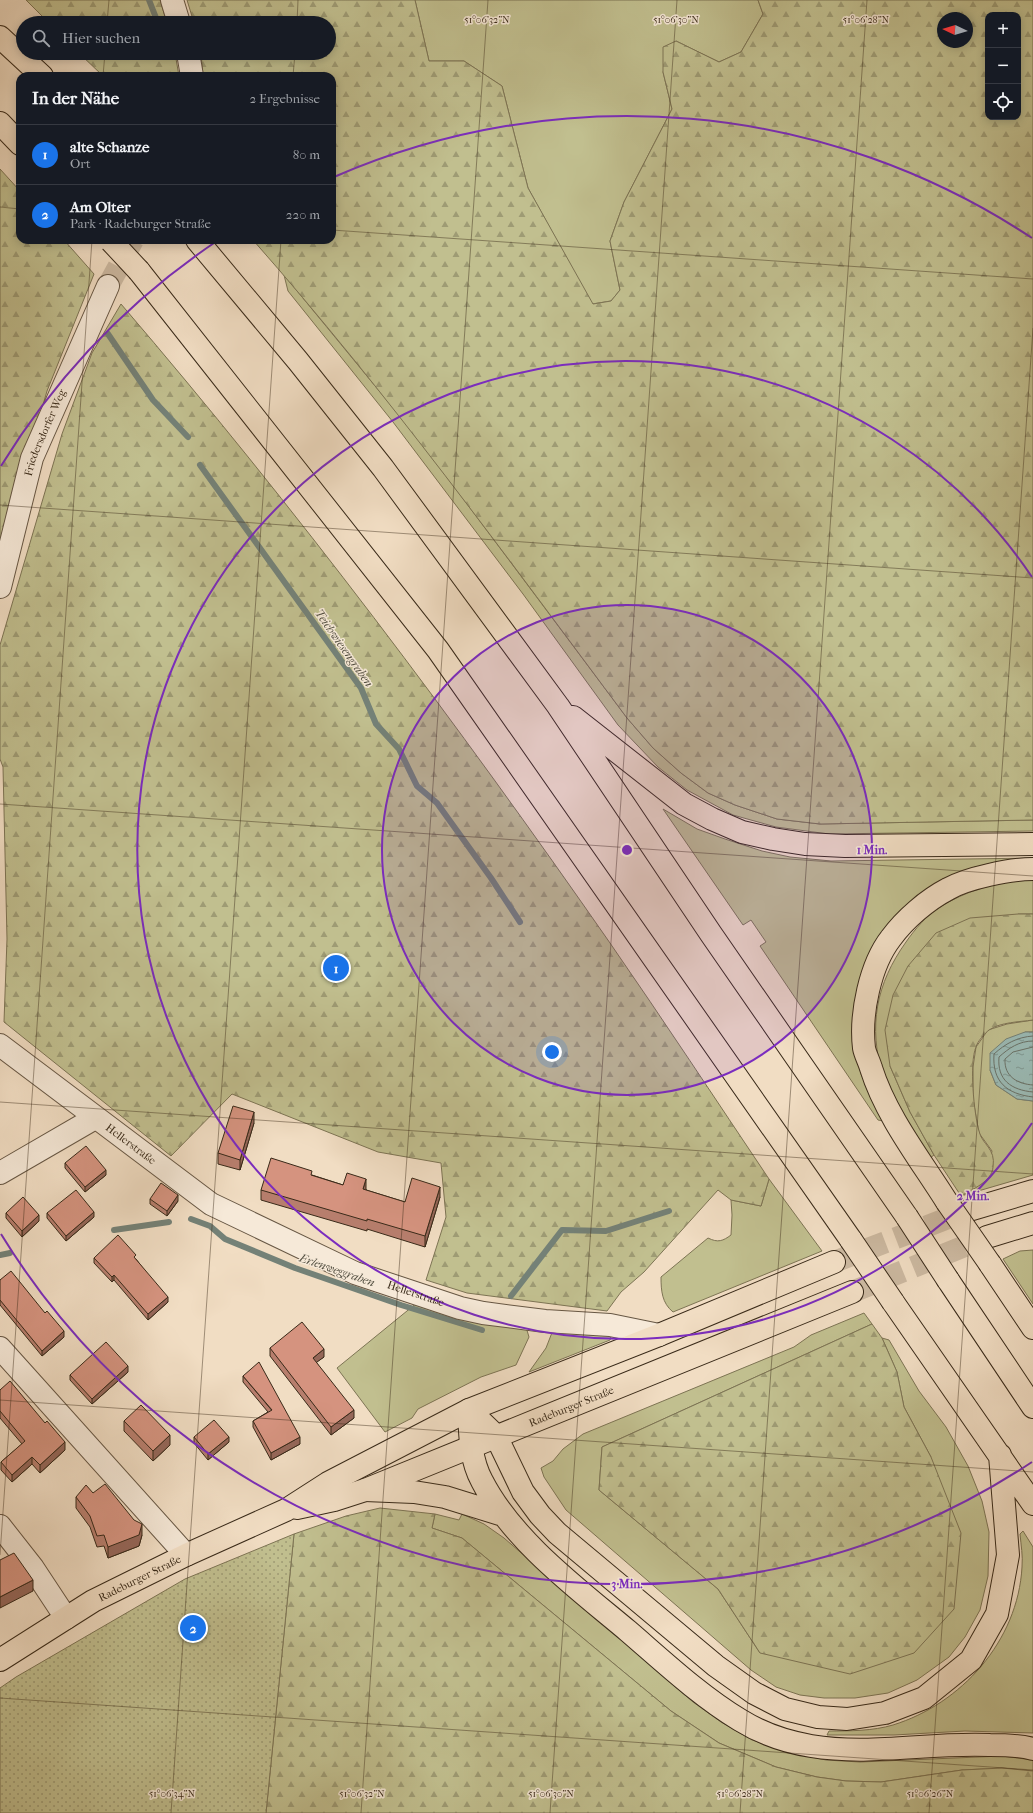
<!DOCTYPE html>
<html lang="de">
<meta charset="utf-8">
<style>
:root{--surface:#171b24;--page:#242831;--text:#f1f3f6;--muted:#9ea1a6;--line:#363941;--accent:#1a73e8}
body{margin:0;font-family:"IM FELL French Canon",serif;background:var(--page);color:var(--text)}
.controls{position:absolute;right:12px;top:12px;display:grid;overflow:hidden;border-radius:8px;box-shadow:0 2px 10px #0003}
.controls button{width:36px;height:36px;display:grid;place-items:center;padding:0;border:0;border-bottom:1px solid var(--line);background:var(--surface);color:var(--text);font:20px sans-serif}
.compass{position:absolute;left:937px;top:12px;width:36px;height:36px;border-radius:50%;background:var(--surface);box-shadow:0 2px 10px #0003;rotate:274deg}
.you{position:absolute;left:552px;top:1052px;width:14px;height:14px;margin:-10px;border:3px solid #fff;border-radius:50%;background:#1a73e8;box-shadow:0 0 0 6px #1a73e833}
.badge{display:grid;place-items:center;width:26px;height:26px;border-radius:50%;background:var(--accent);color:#fff;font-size:13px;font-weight:700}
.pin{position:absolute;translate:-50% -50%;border:2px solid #fff;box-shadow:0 1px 4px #0006}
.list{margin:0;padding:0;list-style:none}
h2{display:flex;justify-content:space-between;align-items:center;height:52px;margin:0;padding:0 16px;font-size:17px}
h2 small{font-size:13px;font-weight:400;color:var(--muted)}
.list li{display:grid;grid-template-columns:26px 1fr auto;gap:12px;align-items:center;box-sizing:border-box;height:60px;padding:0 16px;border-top:1px solid var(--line)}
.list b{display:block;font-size:15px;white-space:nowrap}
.list p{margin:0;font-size:13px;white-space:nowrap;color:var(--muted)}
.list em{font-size:13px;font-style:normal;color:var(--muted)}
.icon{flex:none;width:22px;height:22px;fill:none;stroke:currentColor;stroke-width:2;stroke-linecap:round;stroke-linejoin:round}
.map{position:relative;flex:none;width:1033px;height:1813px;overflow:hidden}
.search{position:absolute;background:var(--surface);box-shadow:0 2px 10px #0003;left:16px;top:16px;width:320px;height:44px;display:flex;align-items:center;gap:10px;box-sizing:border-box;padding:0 14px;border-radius:22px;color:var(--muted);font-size:15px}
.panel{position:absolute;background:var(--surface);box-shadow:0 2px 10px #0003;left:16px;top:72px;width:320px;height:172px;border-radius:12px}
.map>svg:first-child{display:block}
.grass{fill:#c1bf8f;stroke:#7d7454}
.forest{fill:url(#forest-firs);stroke:#7d7454;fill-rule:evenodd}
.park{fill:url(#park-dots);stroke:#7d7454}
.water{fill:url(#water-ripples);stroke:#748177}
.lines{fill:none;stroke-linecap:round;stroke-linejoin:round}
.shore{stroke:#6a7268;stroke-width:1}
.stream{stroke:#748177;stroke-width:6}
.minor-tunnel{stroke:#ccb9a1;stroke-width:22;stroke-dasharray:22 11;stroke-linecap:butt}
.major-tunnel{stroke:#ccb9a1;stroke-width:22;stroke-dasharray:22 11;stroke-linecap:butt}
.minor-casing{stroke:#675744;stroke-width:24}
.major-casing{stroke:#392a19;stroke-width:24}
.highway-casing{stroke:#392a19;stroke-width:24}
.minor{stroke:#f6e9d8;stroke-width:22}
.major{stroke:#f1ddc3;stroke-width:22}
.highway{stroke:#f1ddc3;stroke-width:22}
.highway-bridge-casing{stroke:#392a19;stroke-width:24;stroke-linecap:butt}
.highway-bridge{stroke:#f1ddc3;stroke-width:22}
.wall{fill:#b77e6d;stroke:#392a19}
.shaded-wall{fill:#956759;stroke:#392a19}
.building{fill:#d5937f;stroke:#392a19}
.ticks{fill:none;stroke:#392a19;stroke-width:1;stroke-opacity:0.45}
.ring{fill:none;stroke:#7b2cbf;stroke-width:2}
.labels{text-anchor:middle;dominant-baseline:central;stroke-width:3;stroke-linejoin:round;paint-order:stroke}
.street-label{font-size:11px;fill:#392a19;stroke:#f6e9d8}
.water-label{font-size:12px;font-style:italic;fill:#524e40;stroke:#f6e9d8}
.ticks-label{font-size:10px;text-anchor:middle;fill:#392a19;stroke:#f6e9d8;stroke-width:3;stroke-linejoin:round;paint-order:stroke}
.centre{fill:#7b2cbf;stroke:#f6e9d8;stroke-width:2}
.ring-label{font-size:12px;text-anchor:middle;font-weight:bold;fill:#7b2cbf;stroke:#f6e9d8;stroke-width:3;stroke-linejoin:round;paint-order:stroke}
</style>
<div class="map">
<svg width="1033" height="1813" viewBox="0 0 1033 1813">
<defs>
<pattern id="forest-firs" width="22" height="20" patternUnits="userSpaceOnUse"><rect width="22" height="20" fill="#c1bf8f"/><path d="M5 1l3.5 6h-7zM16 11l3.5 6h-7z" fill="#9e9b74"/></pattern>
<pattern id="park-dots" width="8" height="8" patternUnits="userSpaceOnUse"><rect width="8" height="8" fill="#c1bf8f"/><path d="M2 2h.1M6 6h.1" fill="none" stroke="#9e9b74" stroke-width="1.8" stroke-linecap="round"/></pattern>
<pattern id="water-ripples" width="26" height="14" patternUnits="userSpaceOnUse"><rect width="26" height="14" fill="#9bbbb6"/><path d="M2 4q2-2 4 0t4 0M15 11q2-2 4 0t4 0" fill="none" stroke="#7f9893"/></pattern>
</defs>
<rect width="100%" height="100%" fill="#f1ddc3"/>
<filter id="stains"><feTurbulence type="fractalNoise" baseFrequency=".005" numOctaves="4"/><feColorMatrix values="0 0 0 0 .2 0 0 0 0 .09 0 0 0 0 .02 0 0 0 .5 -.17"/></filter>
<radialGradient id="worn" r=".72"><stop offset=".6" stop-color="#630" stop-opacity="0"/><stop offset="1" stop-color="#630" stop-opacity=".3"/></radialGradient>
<!-- grass -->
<path class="grass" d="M415,0H758L763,14L741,52L719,62L676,41L663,72L672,109L624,202L610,241L620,290L611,301L592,304L528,188L502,86L464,61H429Z
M284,275L417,437L627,718L653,748L681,773L708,793L735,805L777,819L820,824L1033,820V831L829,834L776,827L733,815L687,790L658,767L618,725L523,594L393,422L288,291Z
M663,809L697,829L725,839L762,851L790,857L831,861L1033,858L975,867L934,885L904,908L854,1042L861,1074L883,1121L878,1120L760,946L766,942L751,920L743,925Z
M1023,880H1033V914H1018L890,1066L910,1112L934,1155L930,1158C914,1132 892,1106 883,1077C868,1026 876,984 906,942C915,929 927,915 940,907C966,891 993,883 1023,880Z
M1033,1020V1032H1025L990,1070L996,1085L1017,1099L1033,1101V1175L961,1196L986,1181L992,1151L979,1133L973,1099V1067L976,1047L988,1030L1007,1024Z
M769,1179L822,1251L673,1312C662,1303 661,1291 661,1277L708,1238C718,1243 723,1241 731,1235L732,1215L731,1200L761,1206Z
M1033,1250V1304L1003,1259L1020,1251Z
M418,1302L526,1327L529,1337L516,1365L481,1377L418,1409L412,1418L385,1432L337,1368Z
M864,1313L872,1324L602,1447L599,1490L718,1589L760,1653L931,1457L904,1407L897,1372L882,1338L889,1340L919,1391L946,1427L968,1466L982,1501L989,1532L988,1576L980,1610L965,1637L949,1657L917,1680L888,1693L855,1698H824L800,1695L776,1687L751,1670L566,1510L544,1477L541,1468L553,1461L563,1449L583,1434L794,1347L811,1335Z
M553,1330L608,1334L611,1338L610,1340L529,1372L546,1348Z
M435,1514L459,1520L462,1514L484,1524L504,1538L693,1702L721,1722L752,1740L788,1752L826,1760L860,1762L1002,1756L1033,1760V1771L1002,1768L962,1770L881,1782L846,1781L817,1777L776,1767L719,1743L671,1711L462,1538L432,1528Z
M1023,1531L1033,1547V1733L965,1731L894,1735H827L829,1731C849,1731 873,1731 893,1725C961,1704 1018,1641 1022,1567C1023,1556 1021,1545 1020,1534Z"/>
<!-- forest -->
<path class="forest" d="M26,0H160L167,23H49Z
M187,0H415L429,61H464L502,86L528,188L593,304L611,301L620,290L610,241L624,202L672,109L663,72V47L676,41L719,62L741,52L763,14L758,0H1033V820L820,824L777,819L735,805L708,793L681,773L653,748L627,718C506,556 387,392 253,240H332V76H203L201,53H329V23H194ZM988,15H1018V117H988ZM943,18H967V42H943Z
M79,53H175L179,76H103Z
M0,169L20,191V240H64L94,274L47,391L0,553Z
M121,304C296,508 457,723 610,943C664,1021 716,1100 769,1179L761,1206L731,1200L718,1190L644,1272L621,1292L607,1311L467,1293L426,1280L446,1217L441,1163L378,1152L232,1094L171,1156L4,1022L7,939L3,767L0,759V645L62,434L92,353Z
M1018,914H1033V1020C1019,1022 1001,1022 989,1030C985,1033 977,1042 976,1047C969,1063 974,1114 979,1131C982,1145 996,1148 993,1167C992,1182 972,1189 961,1196L934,1155L910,1112L890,1066L885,1030L893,995L908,966L936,933L970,918Z
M872,1324L882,1338L897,1372L904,1407L931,1457L961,1533L954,1609L914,1653L850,1674L760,1653L718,1589L599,1490L602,1447Z
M380,1508L435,1514L432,1528L462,1538L671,1711L719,1743L776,1767L817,1777L846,1781L881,1782L962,1770L1002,1768L1033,1771V1813H266L294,1534L346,1516Z"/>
<!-- park -->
<path class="park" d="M294,1534L266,1813H0V1688L16,1677L185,1579Z"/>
<!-- water -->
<path class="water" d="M1025,1032H1033V1101L1017,1099L996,1085L990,1070V1053L1006,1039Z"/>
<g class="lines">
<!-- shore -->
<path class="shore" d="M1033,1036C1017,1037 1005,1044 994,1054C992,1082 1007,1094 1033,1097
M1033,1041C1019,1041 1009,1048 999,1057C997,1080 1011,1090 1033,1092
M1033,1047L1013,1052L1005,1059C1004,1077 1018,1084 1033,1085"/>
<!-- stream -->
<path class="stream" d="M149,0L158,23
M108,334L153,400L188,437
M200,465L361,688L376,724L399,749L417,786L437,803L491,878L520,922
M191,1219L210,1226L225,1239L295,1268L401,1305L482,1330
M114,1230L169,1222
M0,1255L10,1253
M511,1296L562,1230L606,1231L669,1211"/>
<!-- minor-tunnel -->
<path class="minor-tunnel" d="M108,286L133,240"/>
<!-- major-tunnel -->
<path class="major-tunnel" d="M834,1262L969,1210
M852,1292L987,1237"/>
<defs>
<g id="minor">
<path d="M172,0L179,23"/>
<path d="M188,53L192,76"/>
<path id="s1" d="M0,587L32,458L108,286"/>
<path id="s2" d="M0,1045L211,1204L355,1273L460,1308L483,1313L545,1321L610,1325L659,1335"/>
<path d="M0,1173L95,1118"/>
<path d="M0,1348L186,1555"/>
<path d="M0,1526L33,1568L66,1618"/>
</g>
<g id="major">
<path d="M969,1210L1033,1191"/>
<path d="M987,1237L1033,1223"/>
<path id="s3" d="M297,1508L334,1500L365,1490L852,1292"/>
<path id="s4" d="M0,1660L93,1601L186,1555L286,1510L328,1483L469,1410L659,1335L834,1262"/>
</g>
<path id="highway" d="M0,37L42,76
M0,123L20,144
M197,240L298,361L383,468L558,706L711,934L907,1217
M139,271L438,650L851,1240
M573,717L684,804L712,819L742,832L773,839L805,844L845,846L1033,844
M947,1202C920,1159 886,1116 871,1068C869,1061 865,1054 864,1048C860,1014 870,965 891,938C905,919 927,900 948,889C967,878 1011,869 1033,869
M990,1264L1033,1328
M948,1280L1033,1407
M893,1302L1033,1504
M469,1410L496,1436L523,1492L540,1515L557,1533L716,1666L754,1693L785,1709L818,1717L847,1719L885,1713L924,1698L971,1660L997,1614L1008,1555L1000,1455
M469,1410C470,1434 470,1459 482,1481C512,1540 578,1589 628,1631C664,1662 699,1695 740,1720C761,1733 787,1742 811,1746C871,1756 930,1742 990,1745C1004,1745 1019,1745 1033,1749
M365,1490L414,1492L445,1497L503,1515"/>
</defs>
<!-- minor casing -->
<use href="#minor" class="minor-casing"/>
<!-- major casing -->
<use href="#major" class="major-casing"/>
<!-- highway casing -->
<use href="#highway" class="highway-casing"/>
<!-- minor -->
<use href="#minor" class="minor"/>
<!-- major -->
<use href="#major" class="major"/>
<!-- highway -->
<use href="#highway" class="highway"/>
<defs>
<path id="highway-bridge" d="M111,241L139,271
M947,1202L990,1264
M907,1217L948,1280
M851,1240L893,1302"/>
</defs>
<!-- highway-bridge casing -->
<use href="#highway-bridge" class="highway-bridge-casing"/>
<!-- highway-bridge -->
<use href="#highway-bridge" class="highway-bridge"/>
</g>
<!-- wall -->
<path class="wall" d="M254,1123L240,1170L218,1164V1153Z
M65,1163L106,1175L85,1192L65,1168Z
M312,1175L343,1185L366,1189V1190L405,1202L440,1197L425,1247L367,1229V1231L261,1200V1190Z
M150,1199L178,1201L167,1216L150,1204Z
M6,1213L39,1221L22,1237L6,1218Z
M47,1213L94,1217L66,1241L47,1218Z
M94,1258L136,1259L168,1302L148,1320L114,1280L112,1282L94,1263Z
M0,1280L64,1337L42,1356L0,1305Z
M270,1348L324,1357L316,1362L354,1418L331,1435L270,1356Z
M128,1372L92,1404L70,1380V1375Z
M243,1376L300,1444L271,1460L253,1427V1421L268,1412L243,1382Z
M0,1390L65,1450L40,1473L32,1464L12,1482L1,1470V1462L22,1444L0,1418Z
M124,1421L170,1445L153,1461L124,1431Z
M194,1437L229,1442L208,1460L194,1443Z
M93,1493L142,1535L139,1546L108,1558L104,1546L97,1547L90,1527L76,1508V1497Z"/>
<!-- shaded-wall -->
<path class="shaded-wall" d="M254,1112V1123L240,1170V1160Z
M106,1170V1175L85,1192V1187Z
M366,1179V1189L363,1200V1189Z
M440,1187V1197L425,1247V1236Z
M178,1195V1201L167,1216V1211Z
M94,1212V1217L66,1241V1236Z
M39,1215V1221L22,1237V1231Z
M114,1275V1280L112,1282V1277Z
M168,1297V1302L148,1320V1314Z
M64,1331V1337L42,1356V1351Z
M324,1349V1357L313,1365V1358Z
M128,1366V1372L92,1404V1399Z
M354,1410V1418L331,1435V1427Z
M170,1435V1445L153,1461V1451Z
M229,1437V1442L208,1460V1454Z
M300,1437V1444L271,1460V1453Z
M65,1442V1450L40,1473V1465Z
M32,1457V1464L12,1482V1475Z
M142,1524V1535L139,1546L108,1558V1547Z
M33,1580V1591L0,1608V1597Z"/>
<!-- building -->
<path class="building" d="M233,1106L254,1112L240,1160L218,1153Z
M86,1146L106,1170L85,1187L65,1163Z
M271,1158L312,1171L311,1175L343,1185L347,1173L366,1179L363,1189L405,1202L412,1178L440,1187L425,1236L367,1219V1221L261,1190Z
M161,1183L178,1195L167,1211L150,1199Z
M76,1190L94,1212L66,1236L47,1213Z
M23,1197L39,1215L22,1231L6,1213Z
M118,1235L136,1255L134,1257L168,1297L148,1314L114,1275L112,1277L94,1258Z
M11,1271L45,1313L47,1311L64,1331L42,1351L0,1300V1280Z
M302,1322L324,1349L313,1358L354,1410L331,1427L270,1348Z
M106,1342L128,1366L92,1399L70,1375Z
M259,1362L300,1437L271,1453L253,1421L272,1410L243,1376Z
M10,1381L45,1423L47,1421L65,1442L40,1465L32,1457L12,1475L1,1462L25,1441L0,1411V1390Z
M141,1405L170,1435L153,1451L124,1421Z
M214,1420L229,1437L208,1454L194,1437Z
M105,1484L134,1520L142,1524L139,1535L108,1547L104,1535L97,1536L90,1516L76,1497L86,1485L93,1493Z
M14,1553L33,1580L0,1597V1560Z"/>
<!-- ticks -->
<path class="ticks" d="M107,23L109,0M297,23L298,0M103,76L105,53M293,76L295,53M0,207L20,209M332,230L1033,279M0,505L1033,578M0,804L1033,876M0,1102L1033,1174M0,1400L1033,1472M0,1555L92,240M0,1698L1033,1770M171,1813L281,240M361,1813L488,0M550,1813L677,0M740,1813L867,0M929,1813L1033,328"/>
<!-- distance rings -->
<circle cx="627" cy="850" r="245" fill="#7b2cbf" fill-opacity=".12"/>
<g class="ring">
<circle cx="627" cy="850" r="245"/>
<path d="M1032 1123A489 489 0 1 1 1032 577"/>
<path d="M1032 1462A734 734 0 0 1 1 1234M1 466A734 734 0 0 1 217 241M334 177A734 734 0 0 1 1032 238"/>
</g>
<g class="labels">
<!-- street labels -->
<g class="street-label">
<text stroke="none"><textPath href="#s1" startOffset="161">Friedersdorfer Weg</textPath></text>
<text stroke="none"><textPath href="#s2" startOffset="164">Hellerstraße</textPath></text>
<text stroke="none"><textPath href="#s2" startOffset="488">Hellerstraße</textPath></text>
<text stroke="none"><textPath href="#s3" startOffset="293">Radeburger Straße</textPath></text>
<text stroke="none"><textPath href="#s4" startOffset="162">Radeburger Straße</textPath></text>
</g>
<!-- water labels -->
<g class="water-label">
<text transform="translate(344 648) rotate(55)">Teichwiesengraben</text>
<text transform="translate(337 1270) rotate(19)">Erlenweggraben</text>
</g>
</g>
<g class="ticks-label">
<text x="487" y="23">51°06'32"N</text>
<text x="676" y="23">51°06'30"N</text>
<text x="866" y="23">51°06'28"N</text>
<text x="172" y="1797">51°06'34"N</text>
<text x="362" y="1797">51°06'32"N</text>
<text x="551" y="1797">51°06'30"N</text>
<text x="740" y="1797">51°06'28"N</text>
<text x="930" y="1797">51°06'26"N</text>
</g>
<circle cx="627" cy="850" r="6" class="centre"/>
<g class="ring-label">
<text x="872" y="854">1 Min.</text>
<text x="973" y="1200">2 Min.</text>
<text x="627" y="1588">3 Min.</text>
</g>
<rect width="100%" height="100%" filter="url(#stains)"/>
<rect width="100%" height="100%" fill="url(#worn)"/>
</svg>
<div class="controls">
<button>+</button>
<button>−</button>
<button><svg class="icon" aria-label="locate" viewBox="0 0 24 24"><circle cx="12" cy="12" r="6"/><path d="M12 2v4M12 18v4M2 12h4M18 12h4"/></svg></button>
</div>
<svg class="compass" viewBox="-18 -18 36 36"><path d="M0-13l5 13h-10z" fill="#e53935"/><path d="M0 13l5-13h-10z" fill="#9ea1a6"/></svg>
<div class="you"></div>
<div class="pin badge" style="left:336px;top:968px">1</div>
<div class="pin badge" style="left:193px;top:1628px">2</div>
<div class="search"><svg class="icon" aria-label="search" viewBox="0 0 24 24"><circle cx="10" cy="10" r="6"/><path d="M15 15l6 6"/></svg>Hier suchen</div>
<section class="panel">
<h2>In der Nähe<small>2 Ergebnisse</small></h2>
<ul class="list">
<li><span class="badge">1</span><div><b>alte Schanze</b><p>Ort</p></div><em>80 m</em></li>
<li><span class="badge">2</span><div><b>Am Olter</b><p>Park · Radeburger Straße</p></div><em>220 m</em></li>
</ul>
</section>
</div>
